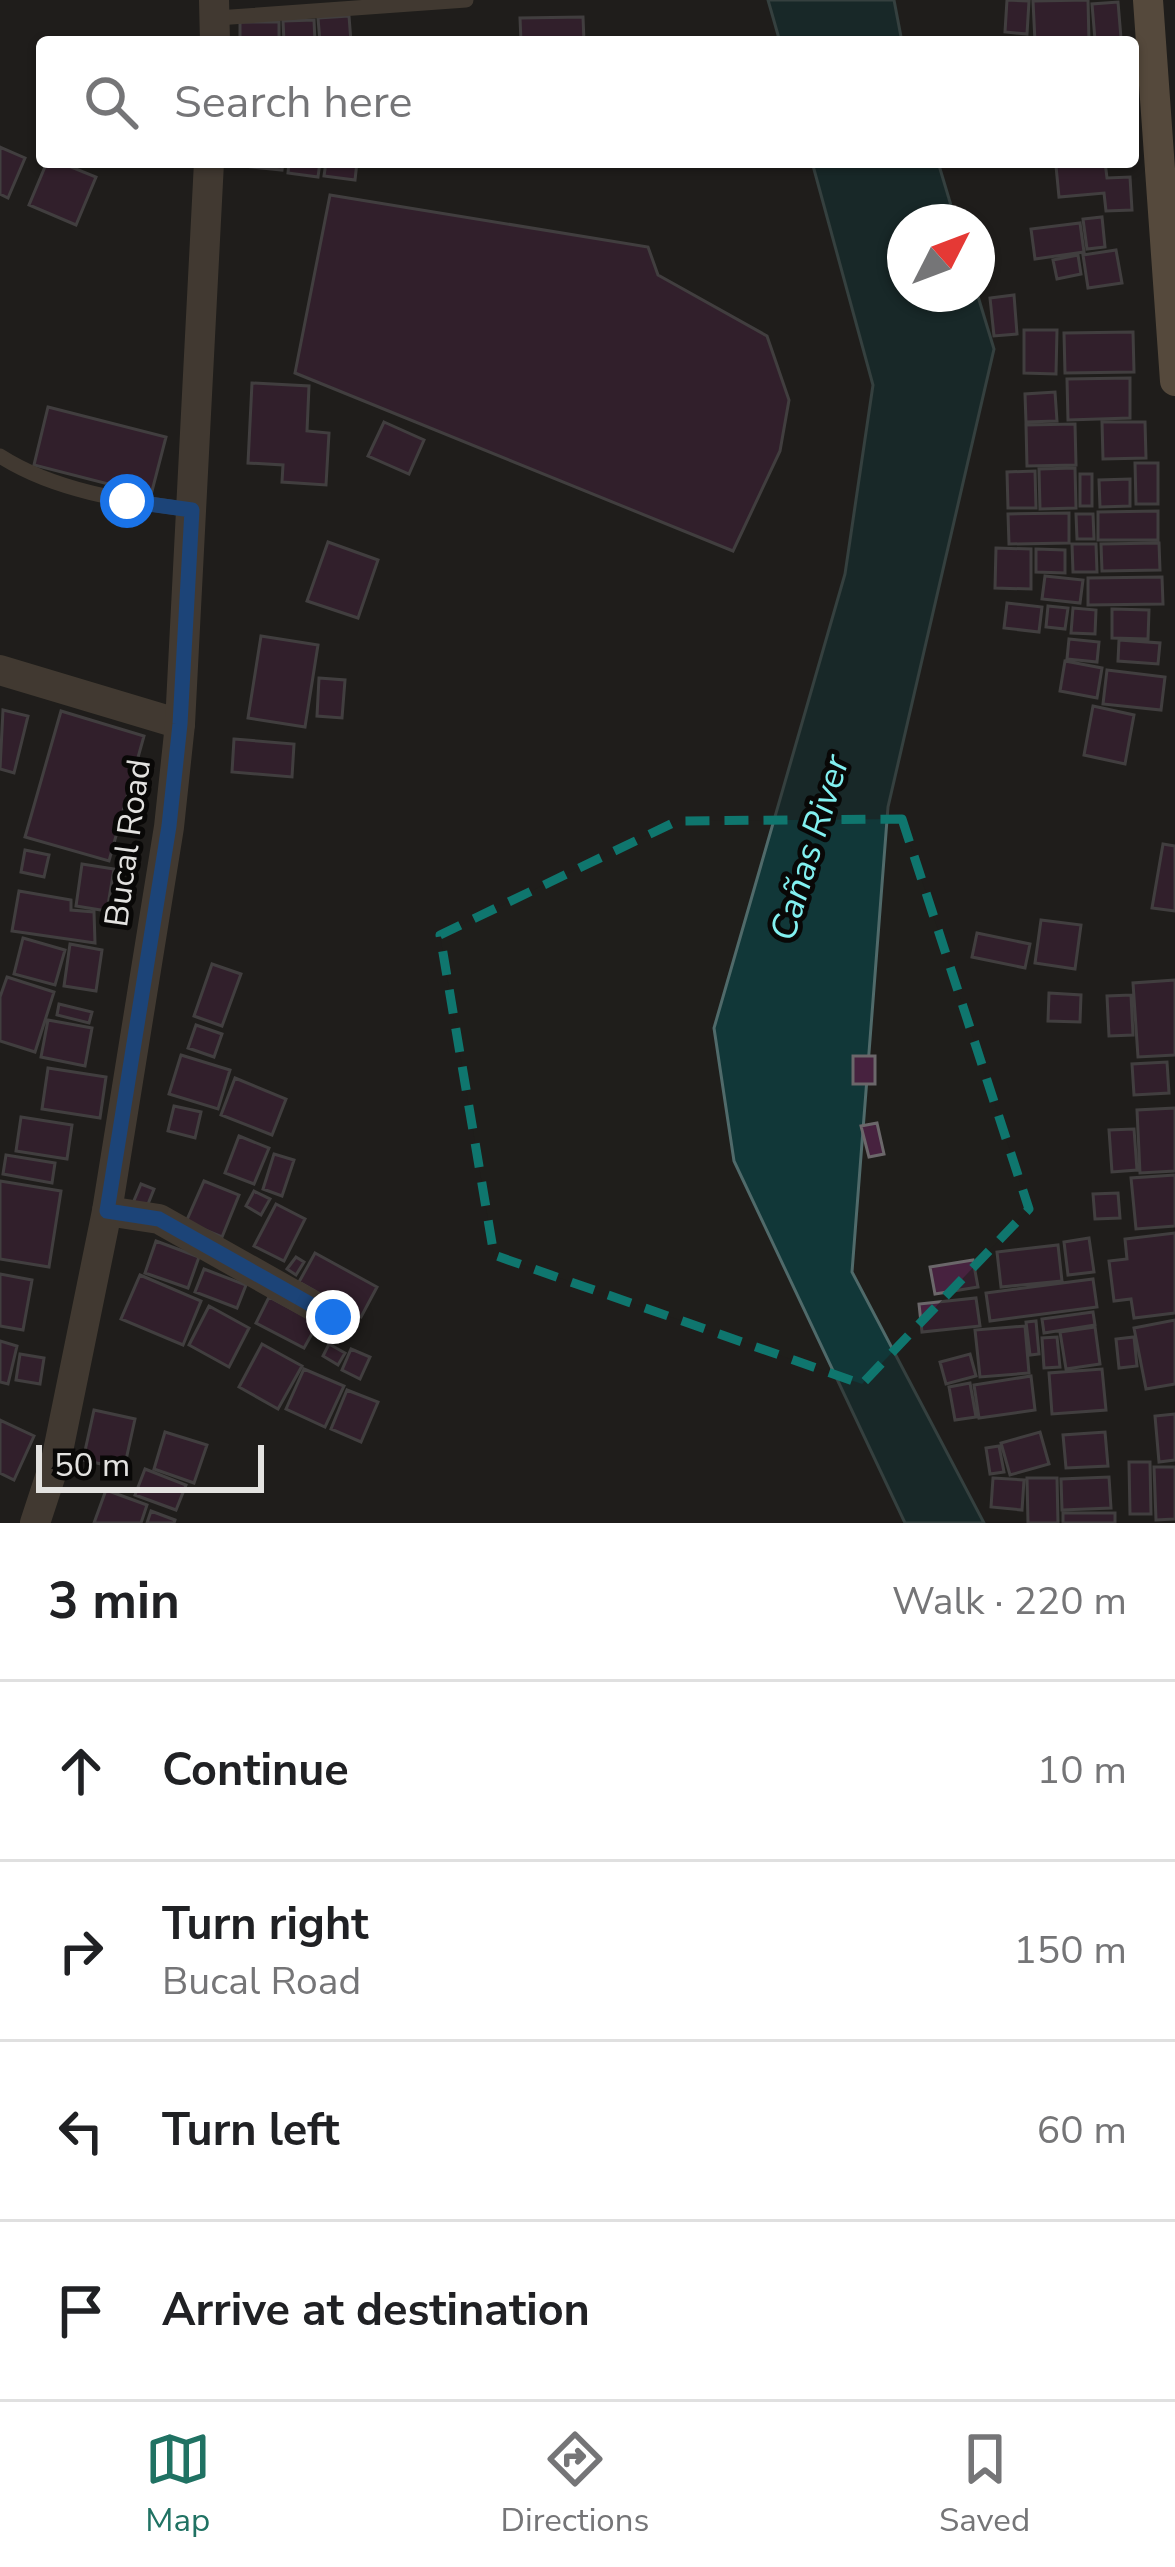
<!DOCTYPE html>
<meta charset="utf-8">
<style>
:root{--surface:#fff;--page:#f6f6f6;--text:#202124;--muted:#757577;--line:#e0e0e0;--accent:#207263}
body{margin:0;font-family:"Nunito Sans",sans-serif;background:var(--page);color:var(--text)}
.compass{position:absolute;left:887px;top:204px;width:108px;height:108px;border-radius:50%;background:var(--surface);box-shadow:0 3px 9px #0004;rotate:48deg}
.scale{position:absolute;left:36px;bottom:30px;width:228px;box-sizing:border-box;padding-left:12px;border:6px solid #e3e2e0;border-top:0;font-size:33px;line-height:42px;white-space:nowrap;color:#e3e2e0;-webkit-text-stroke:9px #090807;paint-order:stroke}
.stop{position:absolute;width:36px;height:36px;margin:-27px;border:9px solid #1a73e8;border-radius:50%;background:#fff}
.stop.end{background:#1a73e8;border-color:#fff;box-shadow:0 3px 12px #0008}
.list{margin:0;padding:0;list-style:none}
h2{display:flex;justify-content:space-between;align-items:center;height:156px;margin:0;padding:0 48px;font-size:51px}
h2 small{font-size:39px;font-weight:400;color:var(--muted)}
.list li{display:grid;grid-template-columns:78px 1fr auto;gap:36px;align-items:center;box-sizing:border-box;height:180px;padding:0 48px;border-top:3px solid var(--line)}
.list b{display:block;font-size:45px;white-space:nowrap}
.list p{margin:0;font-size:39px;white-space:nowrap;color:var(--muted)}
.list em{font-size:39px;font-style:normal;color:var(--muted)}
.icon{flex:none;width:66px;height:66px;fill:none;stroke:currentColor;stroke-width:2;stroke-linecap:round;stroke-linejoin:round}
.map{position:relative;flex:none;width:1175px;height:1523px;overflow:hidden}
.search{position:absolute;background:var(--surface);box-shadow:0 3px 9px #0004;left:36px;right:36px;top:36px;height:132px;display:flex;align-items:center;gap:30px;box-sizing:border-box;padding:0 42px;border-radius:12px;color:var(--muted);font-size:45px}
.sheet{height:876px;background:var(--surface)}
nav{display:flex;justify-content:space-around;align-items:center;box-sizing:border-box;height:168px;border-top:3px solid var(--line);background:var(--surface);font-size:33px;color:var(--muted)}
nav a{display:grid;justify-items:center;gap:6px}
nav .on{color:var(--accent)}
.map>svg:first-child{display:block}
.water{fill:#113738;stroke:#506a6a;stroke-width:3}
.building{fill:#47223f;stroke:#6b676a;stroke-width:3}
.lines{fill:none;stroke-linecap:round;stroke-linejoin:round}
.service{stroke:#6b5c4c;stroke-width:15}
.minor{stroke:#6b5c4c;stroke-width:30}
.tertiary{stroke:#6b5c4c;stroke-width:30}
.secondary{stroke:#977f64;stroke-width:30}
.route{stroke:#1a73e8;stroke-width:15}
.marked{fill:none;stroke:#0f766e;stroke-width:9;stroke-dasharray:24 15;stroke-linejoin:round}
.labels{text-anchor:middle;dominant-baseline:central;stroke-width:10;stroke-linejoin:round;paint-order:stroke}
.street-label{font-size:33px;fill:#e3e2e0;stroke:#090807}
.water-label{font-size:36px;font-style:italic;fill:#82f0f0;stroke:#090807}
</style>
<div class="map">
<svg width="1175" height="1523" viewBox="0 0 1175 1523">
<rect width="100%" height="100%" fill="#1f1e1b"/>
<!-- water -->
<path class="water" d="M768,0H894L902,42H780Z
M812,162H938L956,222H905V294L977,293L994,349L888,807L852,1272L984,1523H905L734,1161L714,1028L845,574L873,385Z"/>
<!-- building -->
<path class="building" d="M1007,0L1029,1L1027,34L1005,32Z
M1088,0L1089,42H1035L1033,1Z
M1118,2L1121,38L1095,40L1092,4Z
M349,16L351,42H320L318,18Z
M583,17L584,42H521L520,18Z
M314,20L315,42H284L283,21Z
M240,22H279V42H240Z
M0,147L25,158L8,198L0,194Z
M47,162H59L96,177L76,225L29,205Z
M252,162H283L282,170L251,167Z
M289,162H320L318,177L288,173Z
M326,162H357L355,180L324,176Z
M1105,162L1107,178L1130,177L1132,210L1106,211L1104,193L1059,197L1056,166Z
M330,195L648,247L658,275L767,336L789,400L780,451L733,551L295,373Z
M1102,217L1105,247L1087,249L1083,219Z
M1080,223L1084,252L1035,259L1031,229Z
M1116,250L1122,283L1088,288L1083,255Z
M1078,255L1081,274L1057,279L1053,260Z
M1014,295L1017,334L994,336L990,298Z
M1024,330H1057L1056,374L1024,373Z
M1133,332L1134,372L1065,373L1064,333Z
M1130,378V418L1068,420L1067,379Z
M252,383L309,386L307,431L329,433L326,485L282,482L283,465L248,463Z
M1055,392L1057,421L1026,422L1025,394Z
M48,407L166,437L151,495L34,465Z
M384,422L424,440L409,474L368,456Z
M1102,422H1145L1146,458L1103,459Z
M1075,424L1076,465L1027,466L1026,425Z
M1135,463H1158V504H1136Z
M1075,468L1076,508L1040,509L1039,469Z
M1035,471L1036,508H1008L1007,472Z
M1080,474H1092V506H1080Z
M1130,479V506L1100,507L1099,480Z
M1158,511V540H1098V512Z
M1069,513V543L1009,544L1008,514Z
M1076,514H1093L1094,539H1077Z
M328,542L378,560L358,618L307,601Z
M1159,543L1160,570L1102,571L1101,544Z
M1072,544H1096L1097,572H1073Z
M996,548L1031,549V589L995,588Z
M1036,549L1065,550V573L1036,572Z
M1045,576L1083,580L1080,603L1042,599Z
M1162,577L1163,604L1088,605V578Z
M1007,603L1042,607L1039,632L1004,628Z
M1048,606L1068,608L1065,629L1046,627Z
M1073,608L1096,610L1095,634L1071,633Z
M1112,609L1149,610L1148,639L1112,638Z
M261,636L318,645L305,727L248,718Z
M1069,639L1099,642L1097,662L1067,659Z
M1119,640L1160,643L1158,664L1118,661Z
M1065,661L1102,668L1097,698L1060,691Z
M1107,670L1165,677L1161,710L1103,704Z
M319,678L345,680L342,718L317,716Z
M1093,706L1134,715L1125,764L1084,755Z
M3,710L28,716L14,773L0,769Z
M61,711L144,736L109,861L25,837Z
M234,739L294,744L292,777L232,772Z
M1163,844L1175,846V911L1152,908Z
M25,850L49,855L44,877L21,872Z
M82,864L114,869L107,911L76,906Z
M19,891L71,900V910L94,912L95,943L12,931Z
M1041,920L1081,925L1075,969L1035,963Z
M977,933L1030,944L1025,968L972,957Z
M23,938L65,950L55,985L14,974Z
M70,944L102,950L96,991L64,986Z
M212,964L241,974L222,1026L194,1016Z
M7,977L54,992L35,1052L0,1041V997Z
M1175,980V1055L1138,1057L1133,983Z
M1049,993L1081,995L1080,1022L1048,1021Z
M1131,995L1133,1035L1109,1036L1107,996Z
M59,1004L92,1012L89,1023L57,1015Z
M48,1020L92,1028L85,1066L41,1057Z
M196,1025L222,1034L214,1057L188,1048Z
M181,1055L230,1070L218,1109L169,1094Z
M853,1056H875V1084H853Z
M1167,1062L1169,1093L1134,1095L1132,1064Z
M48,1068L106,1077L100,1118L42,1109Z
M235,1078L286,1099L272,1135L221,1115Z
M174,1106L201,1112L195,1138L168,1131Z
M1175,1108V1171L1140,1173L1137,1110Z
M21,1117L72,1125L67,1159L16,1151Z
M877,1123L884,1154L869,1157L861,1126Z
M1134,1129L1137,1170L1112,1172L1109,1130Z
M239,1136L269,1148L254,1184L225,1173Z
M274,1154L294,1160L282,1196L263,1189Z
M6,1155L55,1163L52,1183L3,1174Z
M1175,1175V1226L1136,1229L1131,1178Z
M0,1181L61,1191L49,1267L0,1259Z
M204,1181L239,1195L222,1237L186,1222Z
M141,1184L154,1189L146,1209L133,1203Z
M254,1191L270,1199L261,1215L246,1206Z
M1118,1193L1120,1218L1095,1219L1093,1194Z
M276,1204L305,1219L284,1261L254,1246Z
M1175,1233V1313L1134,1318L1131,1299L1114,1301L1109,1261L1127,1259L1125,1239Z
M1089,1238L1094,1272L1068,1275L1064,1242Z
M156,1241L199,1257L188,1288L145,1273Z
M1058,1245L1062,1281L1001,1287L997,1252Z
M315,1253L377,1287L361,1317L299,1282Z
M296,1257L304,1262L296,1275L287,1269Z
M973,1260L978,1287L935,1294L930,1267Z
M204,1269L246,1285L237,1308L195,1292Z
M0,1274L32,1280L23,1330L0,1326Z
M140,1275L201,1301L183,1345L121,1319Z
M1093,1279L1097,1307L990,1321L986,1293Z
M269,1297L318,1323L304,1348L256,1323Z
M976,1298L980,1326L922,1332L919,1304Z
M209,1306L249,1328L229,1367L189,1345Z
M1093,1312L1095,1325L1044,1333L1042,1319Z
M1175,1320V1384L1146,1389L1134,1328Z
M1036,1321L1039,1354L1030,1355L1026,1322Z
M1025,1326L1029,1373L980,1377L975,1330Z
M1095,1327L1100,1364L1066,1369L1060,1332Z
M1057,1337L1060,1367L1044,1368L1042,1338Z
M1134,1337L1137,1366L1119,1368L1116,1339Z
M0,1341L17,1346L8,1384L0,1382Z
M262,1344L302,1366L278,1409L239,1387Z
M329,1344L345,1353L338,1365L323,1356Z
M351,1349L370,1357L360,1379L342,1370Z
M20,1354L44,1358L40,1384L16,1380Z
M970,1354L976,1376L946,1384L940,1362Z
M304,1369L344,1386L325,1427L286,1409Z
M1102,1369L1106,1410L1052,1414L1049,1373Z
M1031,1376L1035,1410L979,1418L974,1385Z
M970,1383L976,1417L955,1420L949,1387Z
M347,1390L378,1402L361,1442L331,1429Z
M94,1410L135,1419L124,1469L83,1460Z
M1175,1414V1460L1159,1462L1155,1416Z
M0,1420L34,1436L14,1480L0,1473Z
M165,1432L207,1445L194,1483L154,1469Z
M1040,1432L1049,1464L1010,1475L1001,1443Z
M1105,1432L1108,1466L1066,1468L1063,1435Z
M999,1446L1004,1472L990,1474L986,1448Z
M1129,1462H1150L1151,1514H1130Z
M1154,1467H1175V1519L1156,1520Z
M145,1469L186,1485L176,1510L135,1495Z
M1109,1477L1111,1508L1062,1510L1061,1479Z
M993,1478L1024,1480L1022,1510L991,1507Z
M1027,1478H1057L1058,1523H1028Z
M106,1490L147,1505L141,1523H94Z
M151,1511L175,1520L174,1523H147Z
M1063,1513H1115V1523H1063Z"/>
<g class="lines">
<!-- service -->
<path class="service" d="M217,18L466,0
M0,456C56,492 127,501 192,510"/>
<!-- minor -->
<path class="minor" d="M0,670L180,724
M107,1211L159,1219L333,1317"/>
<!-- tertiary -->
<path class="tertiary" d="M214,0L215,42
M35,1523L57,1456L107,1211L169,827L180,724L209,162"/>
<!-- secondary -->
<path class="secondary" d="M1148,0L1175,381"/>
</g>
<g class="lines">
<!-- route -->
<path class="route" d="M127,501L192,510L180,724L169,826L107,1211L159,1219L333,1317"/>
</g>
<!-- marked area -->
<path d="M0 0H1175V1523H0ZM902,819L1029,1209L862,1384L494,1255L440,935L677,821Z" fill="#1f1e1b" fill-opacity=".55" fill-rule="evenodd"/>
<path class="marked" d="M902,819L1029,1209L862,1384L494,1255L440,935L677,821Z"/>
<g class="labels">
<!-- street labels -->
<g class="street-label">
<text transform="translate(128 843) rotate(-82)">Bucal Road</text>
</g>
<!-- water labels -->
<g class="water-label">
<text transform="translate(810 848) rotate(-73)">Cañas River</text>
</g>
</g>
</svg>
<svg class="compass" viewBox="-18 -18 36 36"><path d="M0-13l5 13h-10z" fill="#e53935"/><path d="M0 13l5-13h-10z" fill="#757577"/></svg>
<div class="scale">50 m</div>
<div class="stop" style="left:127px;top:501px"></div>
<div class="stop end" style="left:333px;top:1317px"></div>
<div class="search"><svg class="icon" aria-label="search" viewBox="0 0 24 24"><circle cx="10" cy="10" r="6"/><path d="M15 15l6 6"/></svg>Search here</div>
</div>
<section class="sheet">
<h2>3 min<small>Walk · 220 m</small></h2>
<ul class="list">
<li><svg class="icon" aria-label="ahead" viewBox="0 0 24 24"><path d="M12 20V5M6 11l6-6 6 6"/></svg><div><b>Continue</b></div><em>10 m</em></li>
<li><svg class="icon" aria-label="right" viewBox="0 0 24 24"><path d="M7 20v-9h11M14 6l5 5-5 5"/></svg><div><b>Turn right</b><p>Bucal Road</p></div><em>150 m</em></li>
<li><svg class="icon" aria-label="left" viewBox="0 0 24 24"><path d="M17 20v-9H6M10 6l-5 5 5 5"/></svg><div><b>Turn left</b></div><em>60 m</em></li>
<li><svg class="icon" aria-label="arrive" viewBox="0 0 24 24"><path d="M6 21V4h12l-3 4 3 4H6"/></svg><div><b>Arrive at destination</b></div></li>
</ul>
</section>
<nav>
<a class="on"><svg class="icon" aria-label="map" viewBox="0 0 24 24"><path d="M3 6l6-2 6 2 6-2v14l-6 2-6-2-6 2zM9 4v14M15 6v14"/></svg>Map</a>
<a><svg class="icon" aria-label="directions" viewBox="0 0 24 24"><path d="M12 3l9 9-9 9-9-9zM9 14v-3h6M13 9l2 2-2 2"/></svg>Directions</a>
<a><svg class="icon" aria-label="saved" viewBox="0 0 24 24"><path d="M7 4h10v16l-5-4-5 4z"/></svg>Saved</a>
</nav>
